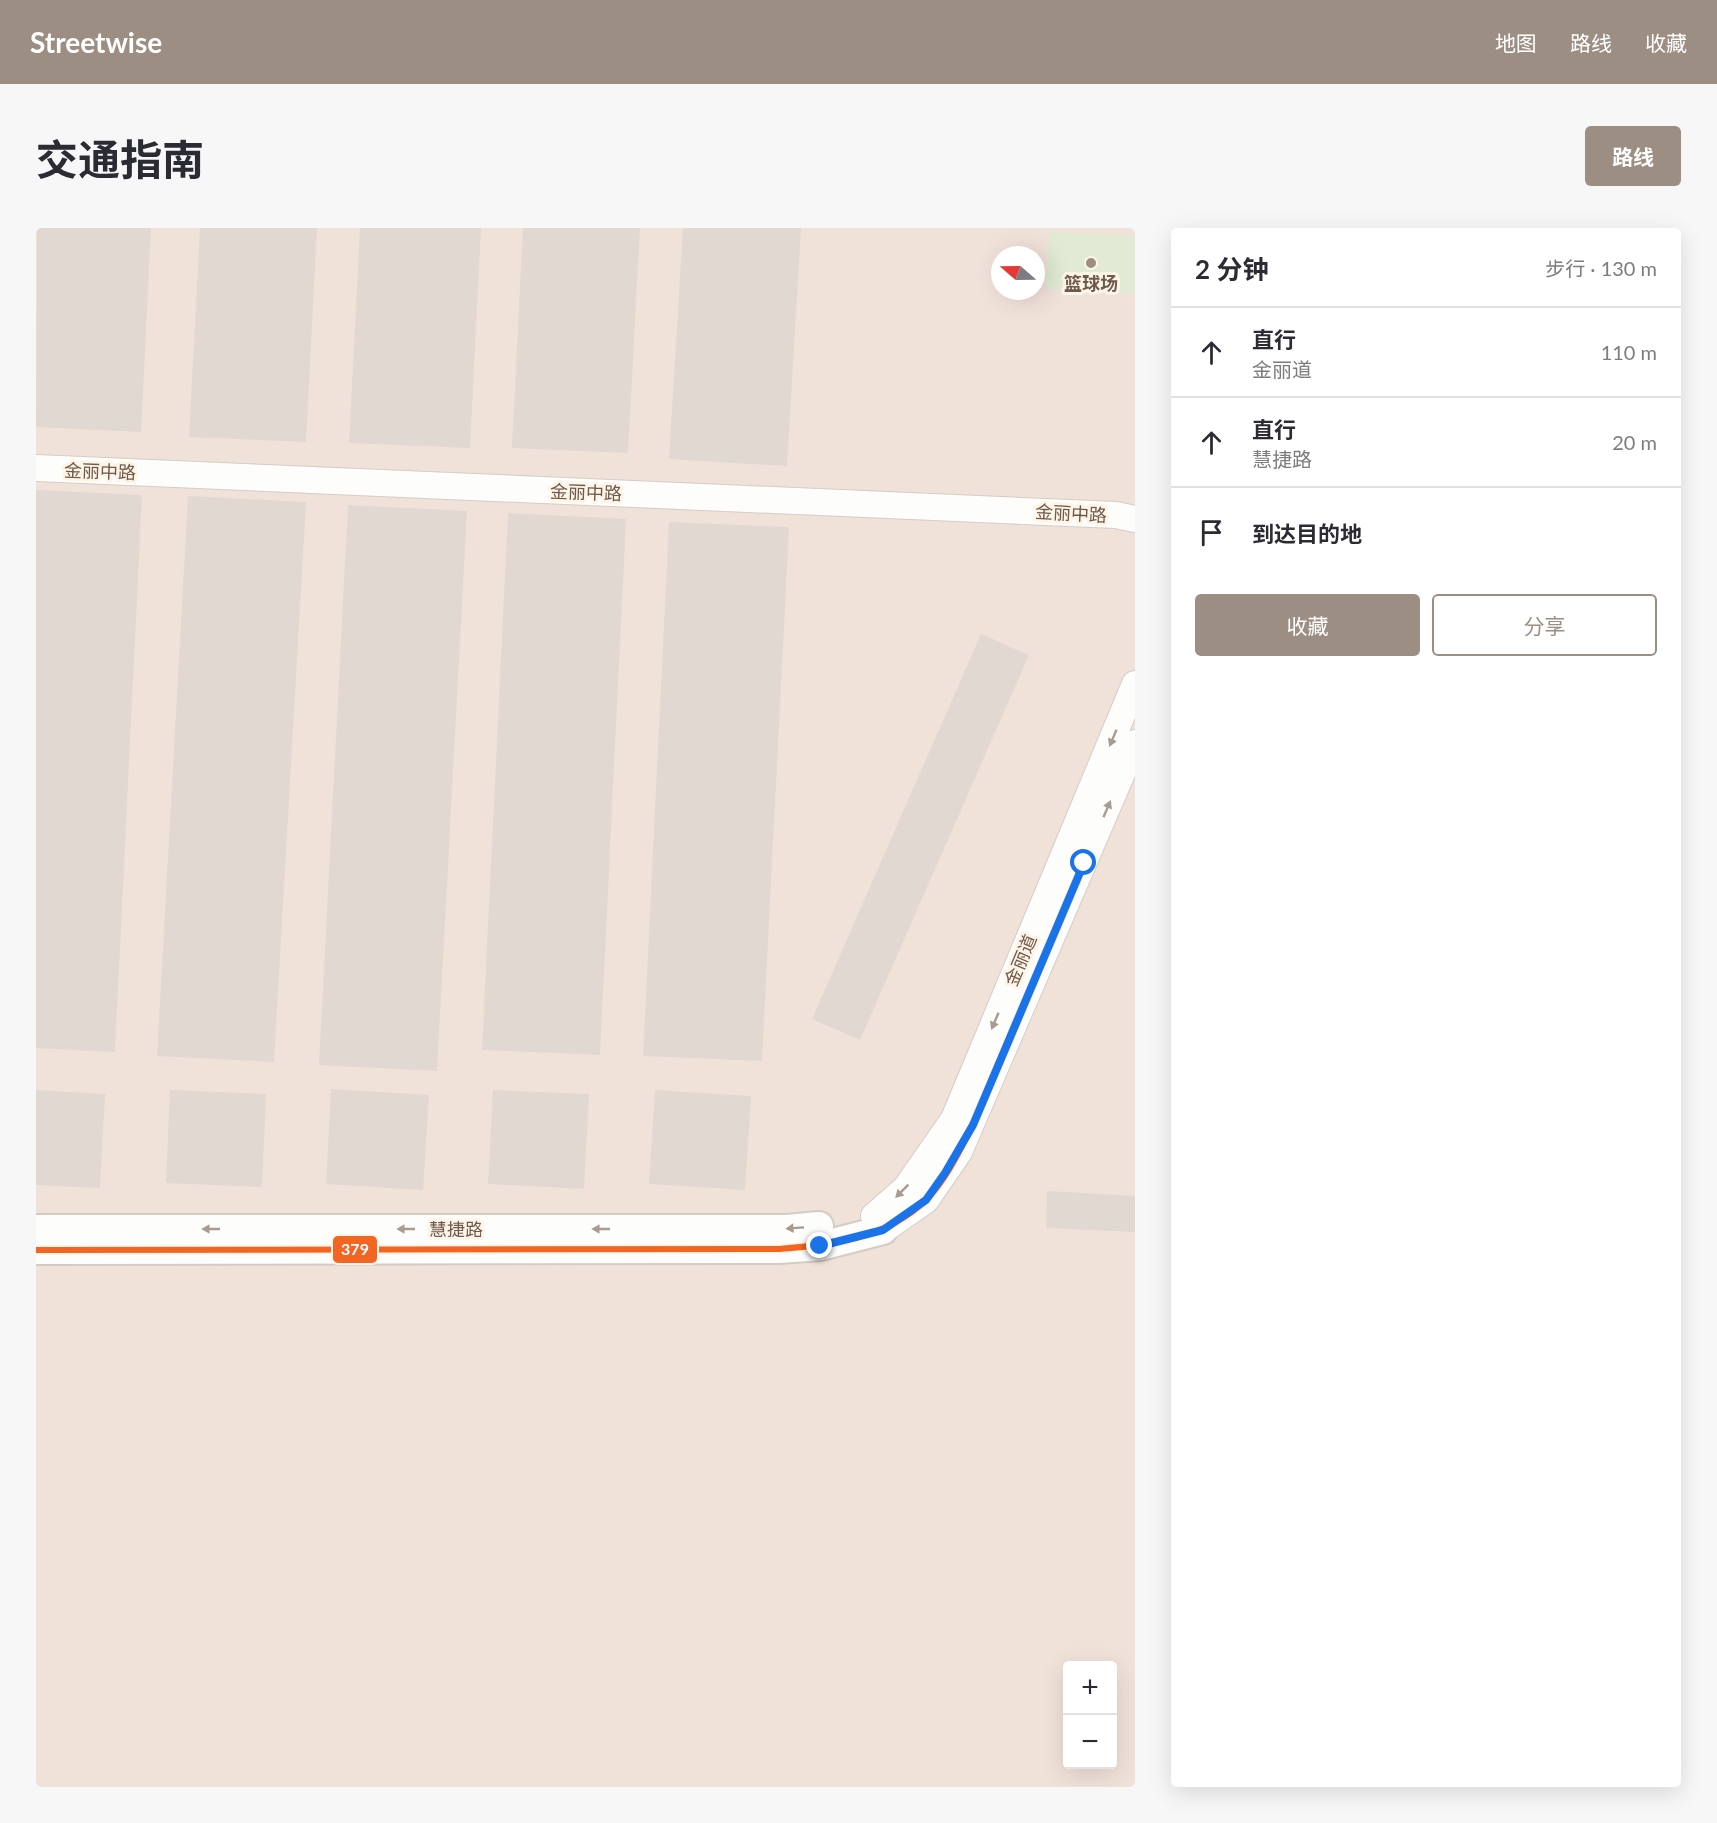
<!DOCTYPE html>
<html lang="zh">
<meta charset="utf-8">
<style>
:root{--surface:#fff;--page:#f7f7f7;--text:#2b2b33;--muted:#7c7c81;--line:#e1e1e2;--accent:#9d8e83}
body{margin:0;font-family:Lato,"Noto Sans SC",sans-serif;background:var(--page);color:var(--text)}
.controls{position:absolute;right:18px;bottom:18px;display:grid;overflow:hidden;border-radius:6px;box-shadow:0 6px 24px #0002}
.controls button{width:54px;height:54px;display:grid;place-items:center;padding:0;border:0;border-bottom:2px solid var(--line);background:var(--surface);color:var(--text);font:30px sans-serif}
.compass{position:absolute;left:955px;top:18px;width:54px;height:54px;border-radius:50%;background:var(--surface);box-shadow:0 6px 24px #0002;rotate:290deg}
.stop{position:absolute;width:18px;height:18px;margin:-14px;border:4px solid #1a73e8;border-radius:50%;background:#fff}
.stop.end{background:#1a73e8;border-color:#fff;box-shadow:0 2px 6px #0008}
.list{margin:0;padding:0;list-style:none}
h2{display:flex;justify-content:space-between;align-items:center;height:78px;margin:0;padding:0 24px;font-size:26px}
h2 small{font-size:20px;font-weight:400;color:var(--muted)}
.list li{display:grid;grid-template-columns:39px 1fr auto;gap:18px;align-items:center;box-sizing:border-box;height:90px;padding:0 24px;border-top:2px solid var(--line)}
.list b{display:block;font-size:22px;white-space:nowrap}
.list p{margin:0;font-size:20px;white-space:nowrap;color:var(--muted)}
.list em{font-size:20px;font-style:normal;color:var(--muted)}
.actions{display:flex;gap:12px;padding:18px 24px}
.actions a{flex:1;padding:14px 0;border:2px solid var(--accent);border-radius:6px;text-align:center;font-size:21px;color:var(--accent)}
.actions .main{background:var(--accent);color:#fff}
.icon{flex:none;width:33px;height:33px;fill:none;stroke:currentColor;stroke-width:2;stroke-linecap:round;stroke-linejoin:round}
.map{position:relative;flex:none;width:1099px;height:1559px;overflow:hidden;border-radius:6px}
header{display:flex;align-items:center;gap:36px;box-sizing:border-box;height:84px;padding:0 30px;background:var(--accent);color:#fff}
header strong{font-size:28px}
nav{display:flex;gap:33px;margin-inline-start:auto;font-size:21px}
.intro{display:flex;align-items:center;justify-content:space-between;box-sizing:border-box;height:144px;padding:0 36px}
h1{margin:0;font-size:42px}
.button{padding:15px 27px;border-radius:6px;background:var(--accent);color:#fff;font-size:21px;font-weight:700}
main{display:flex;gap:36px;padding:0 36px}
aside{flex:1;background:var(--surface);border-radius:6px;box-shadow:0 6px 24px #0002}
.map>svg:first-child{display:block}
.commercial{fill:#f1e2d9;fill-rule:evenodd}
.green{fill:#e0ead4}
.building{fill:#e0d8d1}
.lines{fill:none;stroke-linecap:round;stroke-linejoin:round}
.tertiary-casing{stroke:#d3cdc6;stroke-width:28}
.secondary-casing{stroke:#d3ccc4;stroke-width:32}
.tertiary{stroke:#fdfdfc;stroke-width:26}
.secondary{stroke:#fdfdfc;stroke-width:28}
.bus-1-casing{stroke:#fdf5e8;stroke-width:10}
.bus-1{stroke:#f26522;stroke-width:6}
.oneway{fill:#a79b92}
.route{stroke:#1a73e8;stroke-width:8}
.poi-dot{fill:#9d8e83;stroke:#fdf5e8;stroke-width:2}
.labels{text-anchor:middle;dominant-baseline:central;stroke-width:6;stroke-linejoin:round;paint-order:stroke}
.poi-label{font-size:18px;font-weight:bold;fill:#6e594c;stroke:#fdf5e8}
.street-label{font-size:18px;fill:#6e594c;stroke:#fdf5e8}
.line-badge{stroke:#fdf5e8;stroke-width:2}
.badge-label{font-size:16px;text-anchor:middle;font-weight:bold;fill:#fff}
</style>
<header>
<strong>Streetwise</strong>
<nav><a>地图</a><a>路线</a><a>收藏</a></nav>
</header>
<div class="intro"><h1>交通指南</h1><a class="button">路线</a></div>
<main>
<div class="map">
<svg width="1099" height="1559" viewBox="0 0 1099 1559">
<rect width="100%" height="100%" fill="#f4f0e8"/>
<!-- commercial -->
<path class="commercial" d="M0,0H1099V1559H0ZM964,27H1000V63H964ZM1032,1438H1076V1536H1032Z"/>
<!-- green -->
<path class="green" d="M1013,4L1099,8V65L1010,61Z"/>
<!-- building -->
<path class="building" d="M1,0H115L105,204L0,199Z
M164,0H281L270,214L153,209Z
M324,0H445L434,220L313,215Z
M487,0H604L592,225L476,220Z
M647,0H765L751,238L633,231Z
M0,262L106,267L79,824L0,820Z
M152,268L270,274L238,834L121,828Z
M312,277L431,283L401,843L283,837Z
M472,285L590,291L564,827L446,822Z
M633,294L753,299L726,833L607,828Z
M945,406L993,427L824,812L776,791Z
M295,861L393,867L387,962L290,956Z
M0,862L69,866L64,960L0,957Z
M134,862L230,866L226,959L130,955Z
M457,862L553,866L548,961L452,956Z
M619,862L715,868L709,962L613,956Z
M1011,963L1099,968V1004L1010,1000Z"/>
<g class="lines">
<defs>
<path id="tertiary" d="M0,240L1080,287L1099,291
M838,988L870,960L918,891L1099,456
M847,1002L890,972L923,924L1099,515"/>
<path id="secondary" d="M0,1001H751L783,998
M0,1022L743,1021L785,1018L847,1002"/>
</defs>
<!-- tertiary casing -->
<use href="#tertiary" class="tertiary-casing"/>
<!-- secondary casing -->
<use href="#secondary" class="secondary-casing"/>
<!-- tertiary -->
<use href="#tertiary" class="tertiary"/>
<!-- secondary -->
<use href="#secondary" class="secondary"/>
<defs>
<path id="bus-1" d="M0,1022L743,1021C794,1017 852,1010 890,972C910,952 924,922 937,897L1048,635"/>
</defs>
<!-- bus-1 casing -->
<use href="#bus-1" class="bus-1-casing"/>
<!-- bus-1 -->
<use href="#bus-1" class="bus-1"/>
</g>
<!-- one-way arrows -->
<defs><path id="oneway-solid" d="M-6-.8H1V-3.2L6.5 0L1 3.2V.8H-6Z" transform="scale(1.5)"/></defs>
<g class="oneway">
<use href="#oneway-solid" transform="translate(1077 510) rotate(113)"/>
<use href="#oneway-solid" transform="translate(1071 581) rotate(-67)"/>
<use href="#oneway-solid" transform="translate(959 793) rotate(113)"/>
<use href="#oneway-solid" transform="translate(866 963) rotate(135)"/>
<use href="#oneway-solid" transform="translate(759 1000) rotate(176)"/>
<use href="#oneway-solid" transform="translate(175 1001) rotate(-180)"/>
<use href="#oneway-solid" transform="translate(370 1001) rotate(-180)"/>
<use href="#oneway-solid" transform="translate(565 1001) rotate(-180)"/>
</g>
<g class="lines">
<!-- route -->
<path class="route" d="M784,1018L847,1002L890,972L909,945L937,897L1048,635"/>
</g>
<!-- markers -->
<circle class="poi-dot" cx="1055" cy="35" r="6"/>
<g class="labels">
<!-- poi labels -->
<g class="poi-label">
<text x="1055" y="55">篮球场</text>
</g>
<!-- street labels -->
<g class="street-label">
<text transform="translate(64 243) rotate(2)">金丽中路</text>
<text transform="translate(550 264) rotate(2)">金丽中路</text>
<text transform="translate(1035 285) rotate(3)">金丽中路</text>
<text transform="translate(984 732) rotate(-67)">金丽道</text>
<text x="420" y="1001">慧捷路</text>
</g>
</g>
<rect class="line-badge" x="296" y="1007" width="46" height="29" rx="6" fill="#f26522"/>
<g class="badge-label">
<text x="319" y="1027">379</text>
</g>
</svg>
<div class="controls">
<button>+</button>
<button>−</button>
</div>
<svg class="compass" viewBox="-18 -18 36 36"><path d="M0-13l5 13h-10z" fill="#e53935"/><path d="M0 13l5-13h-10z" fill="#7c7c81"/></svg>
<div class="stop" style="left:1048px;top:635px"></div>
<div class="stop end" style="left:784px;top:1018px"></div>
</div>
<aside>
<h2>2 分钟<small>步行 · 130 m</small></h2>
<ul class="list">
<li><svg class="icon" aria-label="ahead" viewBox="0 0 24 24"><path d="M12 20V5M6 11l6-6 6 6"/></svg><div><b>直行</b><p>金丽道</p></div><em>110 m</em></li>
<li><svg class="icon" aria-label="ahead" viewBox="0 0 24 24"><path d="M12 20V5M6 11l6-6 6 6"/></svg><div><b>直行</b><p>慧捷路</p></div><em>20 m</em></li>
<li><svg class="icon" aria-label="arrive" viewBox="0 0 24 24"><path d="M6 21V4h12l-3 4 3 4H6"/></svg><div><b>到达目的地</b></div></li>
</ul>
<div class="actions"><a class="main">收藏</a><a>分享</a></div>
</aside>
</main>
